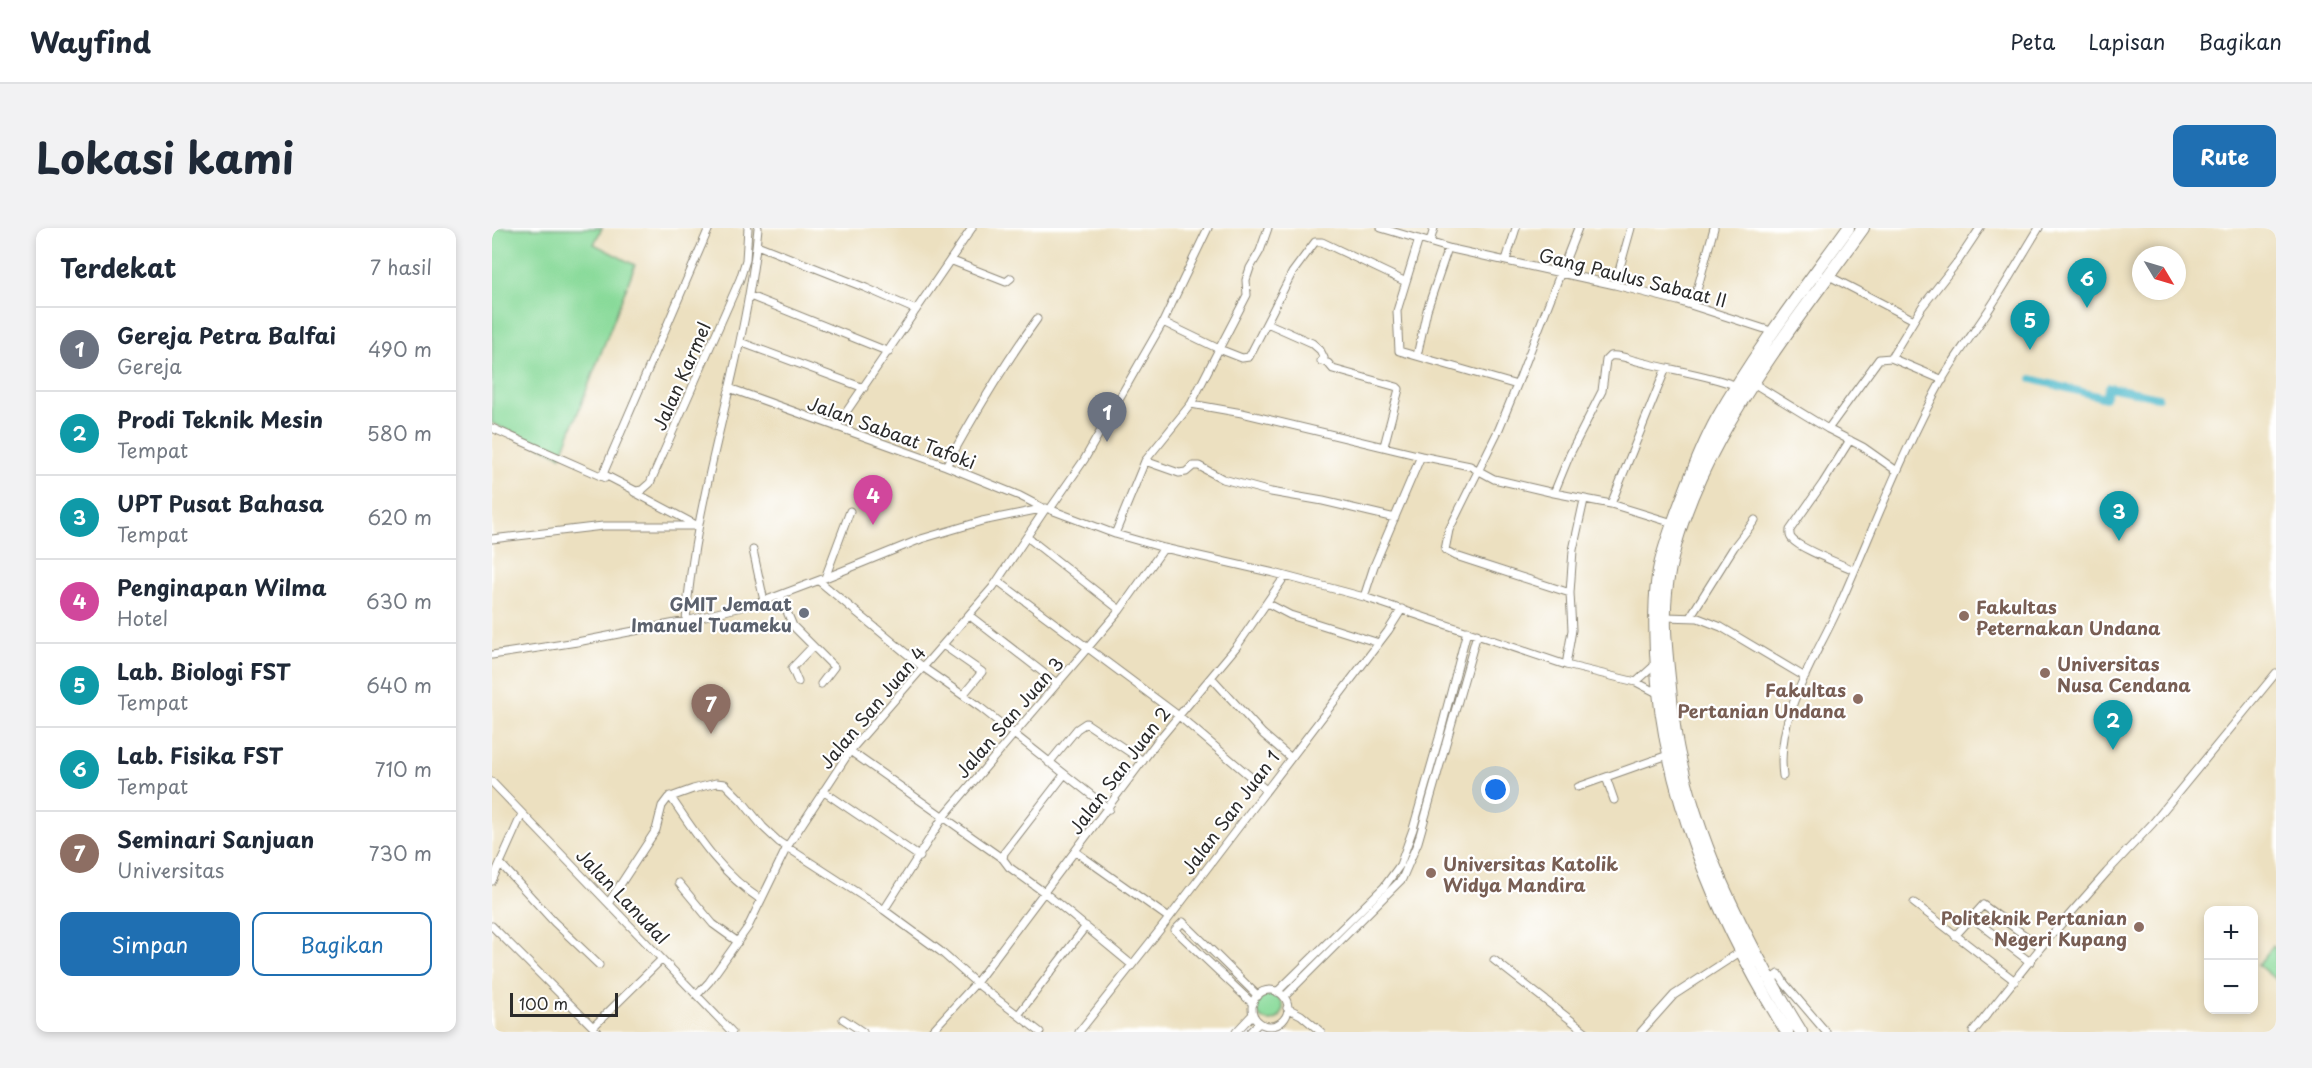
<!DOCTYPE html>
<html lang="id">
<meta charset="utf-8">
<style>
:root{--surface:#fff;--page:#f2f2f3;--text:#1f2937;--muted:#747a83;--line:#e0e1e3;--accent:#1f6fb2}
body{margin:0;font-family:"Playpen Sans",sans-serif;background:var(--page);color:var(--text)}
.controls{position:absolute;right:18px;bottom:18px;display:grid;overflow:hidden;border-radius:12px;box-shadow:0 3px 9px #0003}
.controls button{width:54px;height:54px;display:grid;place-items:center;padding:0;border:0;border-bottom:2px solid var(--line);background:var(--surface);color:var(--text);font:30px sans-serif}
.compass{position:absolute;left:1640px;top:18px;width:54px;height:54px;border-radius:50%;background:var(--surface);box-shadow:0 3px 9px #0003;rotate:128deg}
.scale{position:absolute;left:18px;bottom:15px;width:108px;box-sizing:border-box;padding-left:6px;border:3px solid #2b2b2b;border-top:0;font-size:16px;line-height:21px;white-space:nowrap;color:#2b2b2b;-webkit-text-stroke:4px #fff;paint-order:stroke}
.you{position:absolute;left:1004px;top:562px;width:21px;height:21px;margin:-15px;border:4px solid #fff;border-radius:50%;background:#1a73e8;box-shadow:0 0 0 9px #1a73e833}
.badge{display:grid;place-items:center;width:39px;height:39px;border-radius:50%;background:var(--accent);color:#fff;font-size:20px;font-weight:700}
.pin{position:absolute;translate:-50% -50px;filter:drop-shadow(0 2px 3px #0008)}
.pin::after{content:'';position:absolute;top:32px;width:21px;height:18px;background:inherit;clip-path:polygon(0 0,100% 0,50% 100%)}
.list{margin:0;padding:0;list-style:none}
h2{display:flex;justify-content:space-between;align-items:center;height:78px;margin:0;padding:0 24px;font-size:26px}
h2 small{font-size:20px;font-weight:400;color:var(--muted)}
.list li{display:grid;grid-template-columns:39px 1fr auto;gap:18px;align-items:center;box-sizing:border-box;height:84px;padding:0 24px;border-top:2px solid var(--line)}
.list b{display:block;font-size:22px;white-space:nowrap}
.list p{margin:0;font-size:20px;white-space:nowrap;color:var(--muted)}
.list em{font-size:20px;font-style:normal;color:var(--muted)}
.actions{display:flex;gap:12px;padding:18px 24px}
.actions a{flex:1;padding:14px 0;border:2px solid var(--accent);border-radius:12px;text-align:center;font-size:21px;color:var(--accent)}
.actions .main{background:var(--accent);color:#fff}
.map{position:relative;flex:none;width:1784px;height:804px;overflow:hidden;border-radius:12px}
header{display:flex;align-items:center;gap:36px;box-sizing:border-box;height:84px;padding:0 30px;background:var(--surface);border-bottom:2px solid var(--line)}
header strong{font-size:28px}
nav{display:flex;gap:33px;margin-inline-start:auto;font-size:21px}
.intro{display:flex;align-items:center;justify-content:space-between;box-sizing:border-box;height:144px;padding:0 36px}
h1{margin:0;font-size:42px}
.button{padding:15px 27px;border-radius:12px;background:var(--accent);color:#fff;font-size:21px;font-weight:700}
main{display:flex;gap:36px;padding:0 36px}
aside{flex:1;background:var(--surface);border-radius:12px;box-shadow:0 3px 9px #0003}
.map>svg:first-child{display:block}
.green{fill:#89da9a;stroke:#5a8262;stroke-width:1.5}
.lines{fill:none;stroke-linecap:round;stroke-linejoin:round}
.canal{stroke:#4fbacb;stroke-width:8}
.street-casing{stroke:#8c8676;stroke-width:9}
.highway-casing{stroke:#8c8676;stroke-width:14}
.street{stroke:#fff;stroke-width:7}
.highway{stroke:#fff;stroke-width:12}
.worship-dot{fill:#6b7280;stroke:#fff;stroke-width:2}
.education-dot{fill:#8d6e63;stroke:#fff;stroke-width:2}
.labels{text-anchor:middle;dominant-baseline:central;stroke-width:4.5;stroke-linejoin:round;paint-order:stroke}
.street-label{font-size:18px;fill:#2b2b2b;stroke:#fff}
.worship-label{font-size:18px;font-weight:bold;fill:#5b616d;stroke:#fff;text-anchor:end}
.education-label{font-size:18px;font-weight:bold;fill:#785e54;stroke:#fff;text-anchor:start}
</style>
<header>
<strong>Wayfind</strong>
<nav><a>Peta</a><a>Lapisan</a><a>Bagikan</a></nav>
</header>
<div class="intro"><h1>Lokasi kami</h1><a class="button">Rute</a></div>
<main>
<aside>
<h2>Terdekat<small>7 hasil</small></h2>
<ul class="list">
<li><span class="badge" style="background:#6b7280">1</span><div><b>Gereja Petra Balfai</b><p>Gereja</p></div><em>490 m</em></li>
<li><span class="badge" style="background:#0f9aa8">2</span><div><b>Prodi Teknik Mesin</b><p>Tempat</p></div><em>580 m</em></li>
<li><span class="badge" style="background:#0f9aa8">3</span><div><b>UPT Pusat Bahasa</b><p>Tempat</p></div><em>620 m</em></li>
<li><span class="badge" style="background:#d1479c">4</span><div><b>Penginapan Wilma</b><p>Hotel</p></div><em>630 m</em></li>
<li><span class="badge" style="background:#0f9aa8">5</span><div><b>Lab. Biologi FST</b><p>Tempat</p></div><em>640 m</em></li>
<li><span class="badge" style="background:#0f9aa8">6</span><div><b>Lab. Fisika FST</b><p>Tempat</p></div><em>710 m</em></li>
<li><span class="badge" style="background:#8d6e63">7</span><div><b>Seminari Sanjuan</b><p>Universitas</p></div><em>730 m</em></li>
</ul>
<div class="actions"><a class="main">Simpan</a><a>Bagikan</a></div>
</aside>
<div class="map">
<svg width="1784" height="804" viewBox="0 0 1784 804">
<rect width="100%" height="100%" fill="#fff"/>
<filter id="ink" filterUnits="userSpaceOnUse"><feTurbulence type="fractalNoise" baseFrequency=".0167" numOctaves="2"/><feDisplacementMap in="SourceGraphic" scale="12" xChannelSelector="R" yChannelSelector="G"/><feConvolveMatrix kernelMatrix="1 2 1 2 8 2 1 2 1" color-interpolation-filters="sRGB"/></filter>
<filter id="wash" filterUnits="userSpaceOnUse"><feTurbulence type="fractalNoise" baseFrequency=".008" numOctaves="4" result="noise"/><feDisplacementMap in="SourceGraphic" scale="24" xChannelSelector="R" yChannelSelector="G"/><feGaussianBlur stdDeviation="1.35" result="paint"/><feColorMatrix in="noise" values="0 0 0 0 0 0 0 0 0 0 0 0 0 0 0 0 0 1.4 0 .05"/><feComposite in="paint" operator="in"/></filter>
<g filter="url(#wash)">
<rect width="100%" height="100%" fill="#ece0c0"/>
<!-- green -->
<path class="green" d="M0,0H110L102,16L143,37L69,228L0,195Z
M1781,718L1784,721V752L1766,737Z
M765 780a13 13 0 1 1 26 0a13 13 0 1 1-26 0Z"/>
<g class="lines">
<!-- canal -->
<path class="canal" d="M1540,151L1613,170L1617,159L1666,169"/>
</g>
</g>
<g filter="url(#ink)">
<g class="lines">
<defs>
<path id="street" d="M217,0L111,246L144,263L150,262L158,255L248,51L254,32L256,0
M889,0L960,21L1123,57L1186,73L1282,104
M927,11L905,83L907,123L1025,157L1086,0
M938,14L942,0
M265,17L374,60L424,82
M458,32L514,54L519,50
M1014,32L1024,0
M1337,48L1422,92
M1123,57L1139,0
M258,68L397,124
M1201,77L1222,0
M671,94L727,121L755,67L754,52L758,40L768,23L776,0
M775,95L820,115L828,122L832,130L829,133L836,135L841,141L905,159L907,161L892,218
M248,114L372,160
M925,128L935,82L956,20
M1399,130L1430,79L1466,33L1488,0
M1261,155L1336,201L1371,219L1405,243
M1025,157L1007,201L957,302L953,322L964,328L1078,365
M237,160L454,238L528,268L551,280
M344,199L480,0
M0,200L113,250
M1336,201L1387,131L1399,130L1451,152
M1358,212L1331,255L1298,302C1298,306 1297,308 1300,311C1308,321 1349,336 1362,342
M929,228L978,238L1002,251L1062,265
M653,233L687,245L694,244L701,238H707L731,251L779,264L831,273L903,290
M454,238C482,187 511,138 545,91
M142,264L206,298
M1119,276L1174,140
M558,281L592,232L671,94L716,0
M1181,295L1119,276L1062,265L1078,226L1110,163L1114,132L1118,128C1127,126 1136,131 1145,133C1178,142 1213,146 1245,158
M623,306L653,233L699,176
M535,309L628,382
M0,311L111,298H204
M333,350L358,283
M327,353L432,440L489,480L617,581
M506,353L687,488L774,562
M288,367L301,398L342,439L329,456
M872,369L882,338L929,228L750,185L699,176L727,121L750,130L757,129L800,45L823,14H830L912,53
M272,373L333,350L429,311L490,293L554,280L623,306L672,320L782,345L872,369L1074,437L1144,454L1167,466
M775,375L798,387L887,415
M478,388L562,453L567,454
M1173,389L1206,390L1229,399L1313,449
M1198,389L1242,319L1263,292
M194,393C203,260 254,133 266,0
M451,417L490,444L471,467
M0,427L85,414L194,393L272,373L261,322
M1074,437L1080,402L1078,365L1081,322L1092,272
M719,449L771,506L799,530
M306,454L300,440L321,418
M1144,454L1164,436
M358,523L511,631
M557,535L585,501L594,495L651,533
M572,547L512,625L511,631L517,639L553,665L640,737
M1291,548C1283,486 1325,429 1349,374C1382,299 1411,222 1451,150C1464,128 1480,107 1494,86C1513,58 1529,29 1547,0
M1114,549L1122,572
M0,554L240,804
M1086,559L1176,527
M331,563L428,629
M178,568C204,606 229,646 268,671
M584,624L677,690
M8,635L62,694L107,737
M0,653L30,586
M187,655L221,696L246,714
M117,674L164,602L170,578L176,570L201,561L224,555L233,556L250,573L271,599L287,614L392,682L448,723L484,755L526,787
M1422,675L1523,753
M392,682L452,588L628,382L672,320
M1479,689L1538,734
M0,698L106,804
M1463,708L1491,677L1549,719
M1002,732L1094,804
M1278,753L1287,746L1293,756L1334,804
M760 780a18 18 0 1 1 36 0a18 18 0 1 1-36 0Z
M785,764L892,659L908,637L921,601L947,510L975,403
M205,767L217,754L256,699L295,619L358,523L501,359L554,280
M792,769L910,651L926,614L985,406
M761,776L683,702L691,694L766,768
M795,780L809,787L829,804
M351,791L371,804
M101,799L170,731
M439,804L484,755L664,515L745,418L793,348
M548,804L526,787L594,698
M587,804L674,694L896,403L910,381
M744,804L761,786
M758,804L767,795
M1149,804L1182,767L1248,724
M1481,804L1549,719L1615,644L1661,595L1784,445"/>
<path id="highway" d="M1295,804C1224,689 1169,561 1164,424C1163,397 1162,369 1167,342C1171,322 1179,301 1186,282C1198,251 1209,220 1225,191C1263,124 1311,62 1356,0
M1309,804C1257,719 1211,630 1188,531C1181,505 1180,477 1177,450C1174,422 1171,392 1174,364C1180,312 1203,256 1228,210C1268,136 1322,69 1371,0"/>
</defs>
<!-- street casing -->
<use href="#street" class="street-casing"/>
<!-- highway casing -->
<use href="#highway" class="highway-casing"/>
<!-- street -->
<use href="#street" class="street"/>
<!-- highway -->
<use href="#highway" class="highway"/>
</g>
</g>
<!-- markers -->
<circle class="worship-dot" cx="312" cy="385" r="6"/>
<g class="education-dot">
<circle cx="1472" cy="388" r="6"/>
<circle cx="1553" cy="445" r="6"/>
<circle cx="1366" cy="471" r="6"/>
<circle cx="939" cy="645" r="6"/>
<circle cx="1647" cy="699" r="6"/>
</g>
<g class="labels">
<!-- street labels -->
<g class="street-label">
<text transform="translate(1141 49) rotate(14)">Gang Paulus Sabaat II</text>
<text transform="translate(189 148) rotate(-66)">Jalan Karmel</text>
<text transform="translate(400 204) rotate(20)">Jalan Sabaat Tafoki</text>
<text transform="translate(380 479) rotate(-50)">Jalan San Juan 4</text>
<text transform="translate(517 489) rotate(-49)">Jalan San Juan 3</text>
<text transform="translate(627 542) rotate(-53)">Jalan San Juan 2</text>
<text transform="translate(738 584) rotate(-53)">Jalan San Juan 1</text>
<text transform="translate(131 668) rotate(46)">Jalan Lanudal</text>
</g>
<!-- worship labels -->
<g class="worship-label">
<text x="300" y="375">GMIT Jemaat<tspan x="300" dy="21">Imanuel Tuameku</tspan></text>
</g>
<!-- education labels -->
<g class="education-label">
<text x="1484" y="378">Fakultas<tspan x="1484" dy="21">Peternakan Undana</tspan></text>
<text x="1565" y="435">Universitas<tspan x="1565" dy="21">Nusa Cendana</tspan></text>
<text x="1354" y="461" text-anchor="end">Fakultas<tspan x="1354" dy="21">Pertanian Undana</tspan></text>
<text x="951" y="635">Universitas Katolik<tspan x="951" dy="21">Widya Mandira</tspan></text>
<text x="1635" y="689" text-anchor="end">Politeknik Pertanian<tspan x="1635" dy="21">Negeri Kupang</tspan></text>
</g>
</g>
</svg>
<div class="controls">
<button>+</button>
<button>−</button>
</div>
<svg class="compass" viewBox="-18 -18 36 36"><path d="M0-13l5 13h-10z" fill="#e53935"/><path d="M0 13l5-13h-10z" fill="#747a83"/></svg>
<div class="scale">100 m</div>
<div class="you"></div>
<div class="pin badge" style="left:615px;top:214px;background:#6b7280">1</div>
<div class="pin badge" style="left:1621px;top:522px;background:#0f9aa8">2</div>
<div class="pin badge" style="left:1627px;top:313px;background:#0f9aa8">3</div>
<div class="pin badge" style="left:381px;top:297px;background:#d1479c">4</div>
<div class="pin badge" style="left:1538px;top:122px;background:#0f9aa8">5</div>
<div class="pin badge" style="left:1595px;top:80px;background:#0f9aa8">6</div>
<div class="pin badge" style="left:219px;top:506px;background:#8d6e63">7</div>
</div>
</main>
